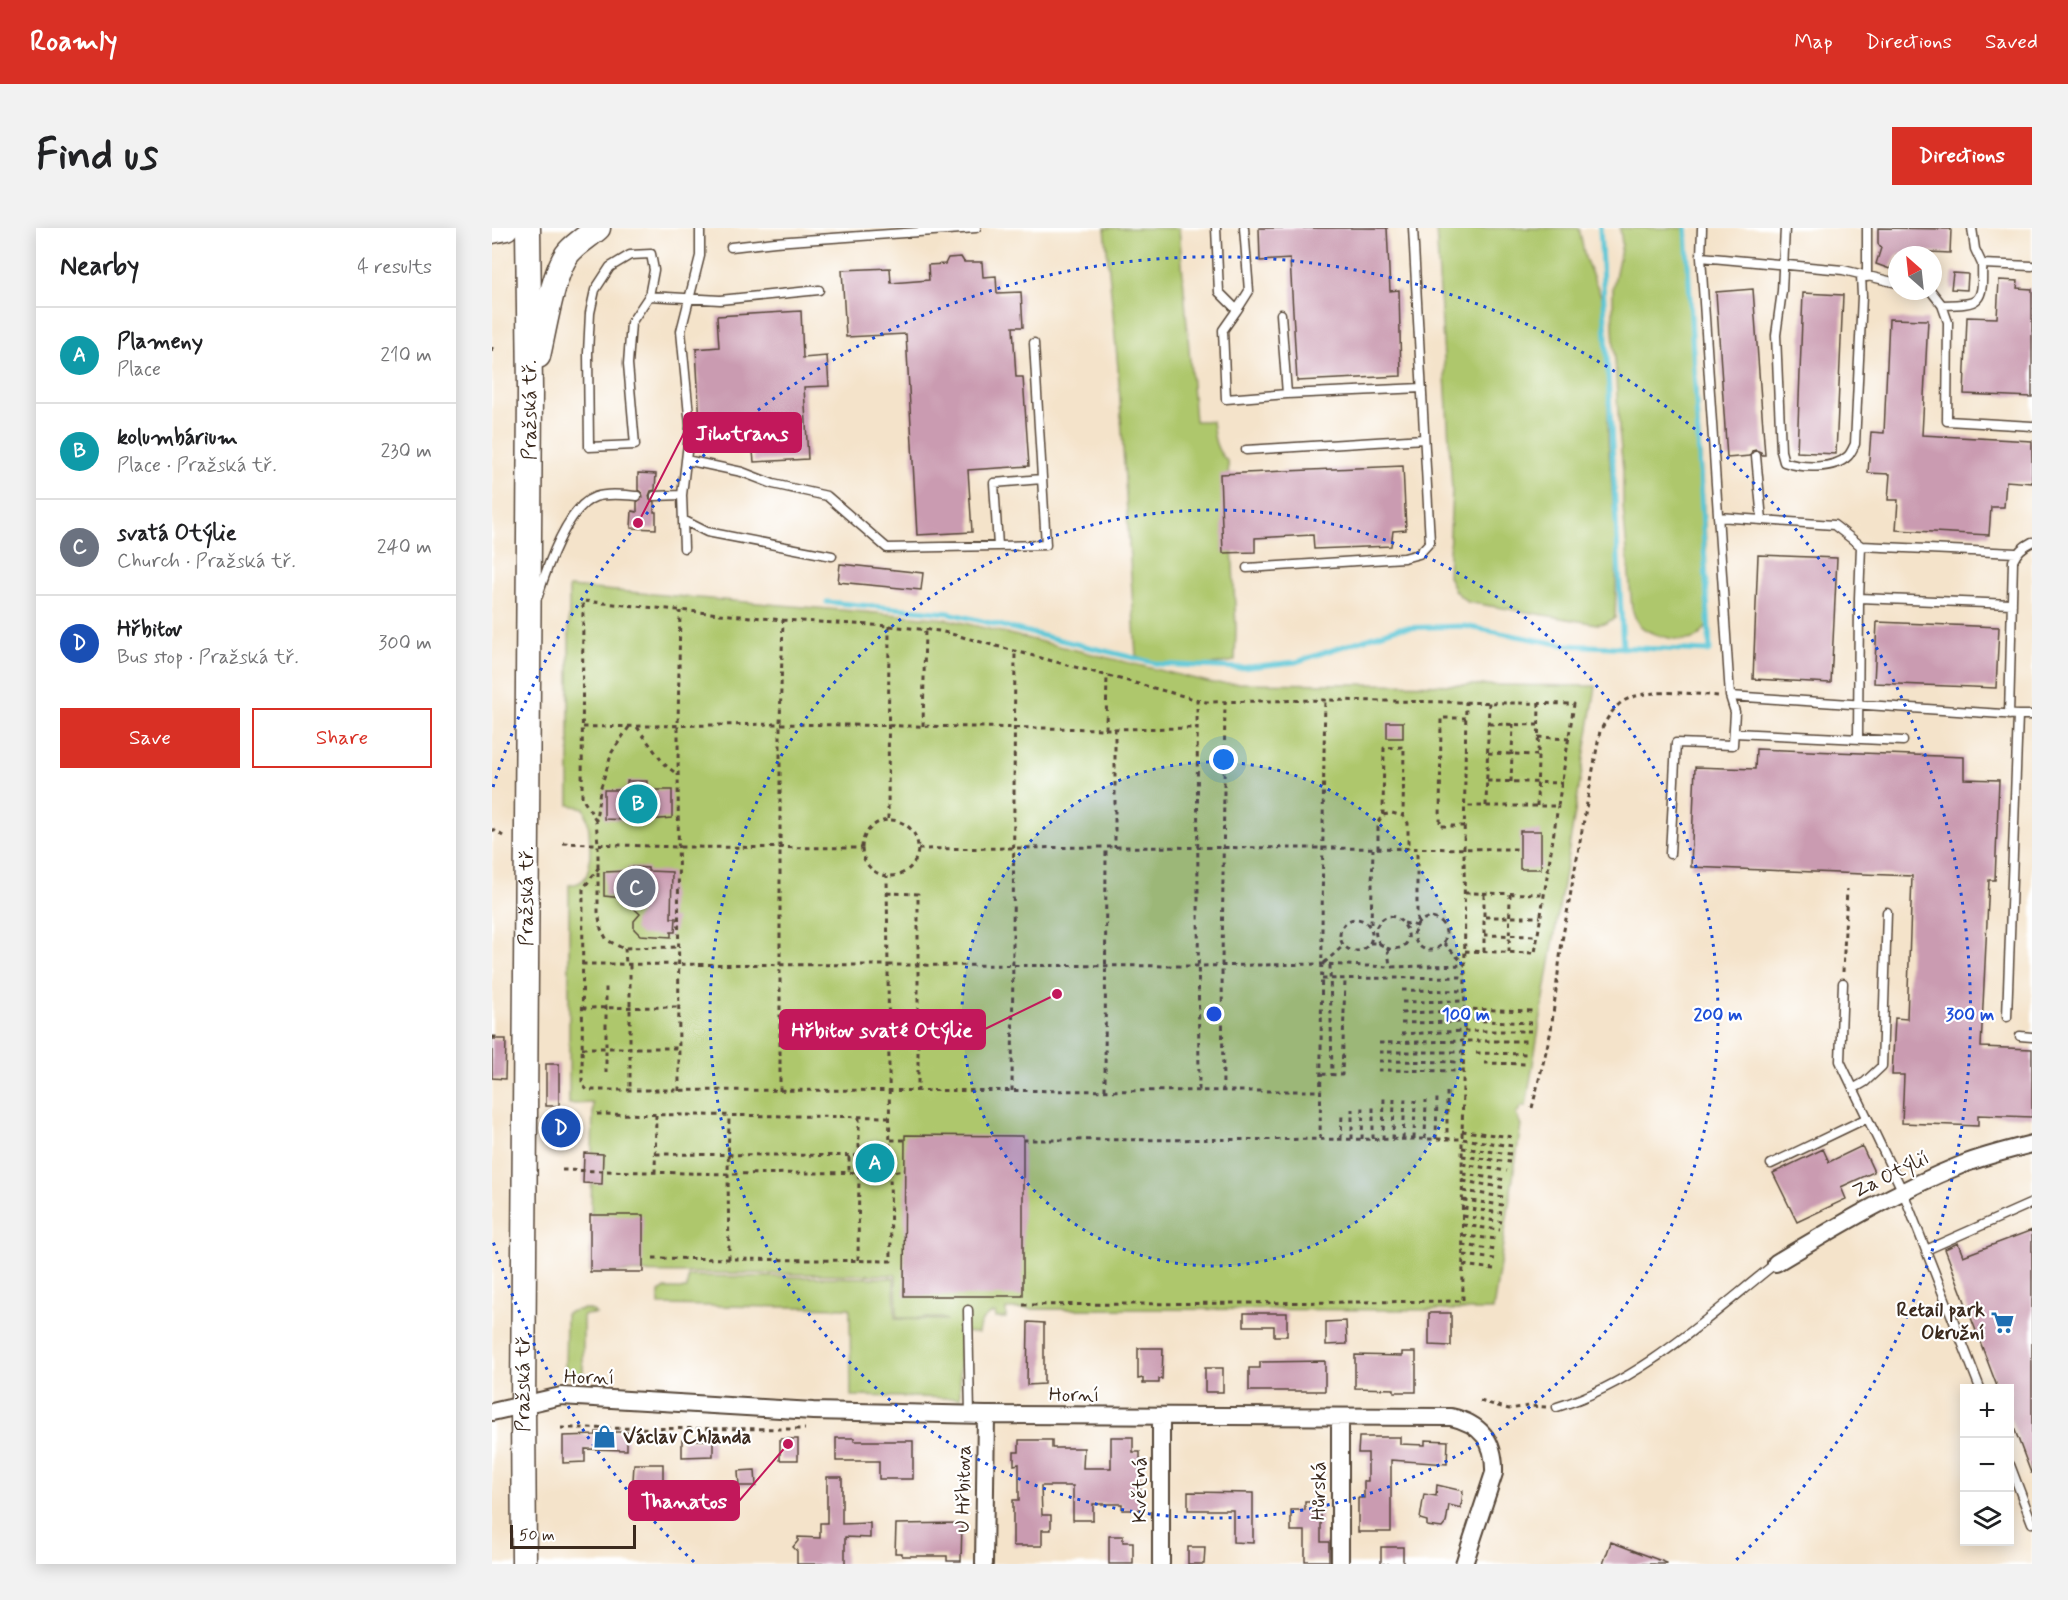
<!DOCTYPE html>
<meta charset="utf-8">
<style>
:root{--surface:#fff;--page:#f2f2f2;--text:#202124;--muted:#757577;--line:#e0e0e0;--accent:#d93025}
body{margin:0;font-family:Mynerve,sans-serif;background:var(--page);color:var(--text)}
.controls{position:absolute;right:18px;bottom:18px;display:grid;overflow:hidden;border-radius:0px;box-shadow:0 3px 15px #0003}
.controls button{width:54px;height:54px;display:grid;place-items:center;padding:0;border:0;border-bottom:2px solid var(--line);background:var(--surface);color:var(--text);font:30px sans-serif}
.compass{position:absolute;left:1396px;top:18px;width:54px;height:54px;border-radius:50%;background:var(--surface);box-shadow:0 3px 15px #0003;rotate:333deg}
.scale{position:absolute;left:18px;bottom:15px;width:126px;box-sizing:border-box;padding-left:6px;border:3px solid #3b2a1e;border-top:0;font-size:16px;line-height:21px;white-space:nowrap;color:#3b2a1e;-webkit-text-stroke:4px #fff;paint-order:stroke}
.you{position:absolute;left:732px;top:532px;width:21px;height:21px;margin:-15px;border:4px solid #fff;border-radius:50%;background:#1a73e8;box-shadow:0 0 0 9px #1a73e833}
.badge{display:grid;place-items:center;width:39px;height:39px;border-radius:50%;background:var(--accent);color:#fff;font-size:20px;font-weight:700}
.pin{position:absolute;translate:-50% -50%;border:3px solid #fff;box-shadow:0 2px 6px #0006}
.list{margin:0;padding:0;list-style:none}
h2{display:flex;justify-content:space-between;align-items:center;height:78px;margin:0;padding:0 24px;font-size:26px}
h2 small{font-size:20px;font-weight:400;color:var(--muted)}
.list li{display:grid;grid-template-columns:39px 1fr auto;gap:18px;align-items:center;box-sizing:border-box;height:96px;padding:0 24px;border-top:2px solid var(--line)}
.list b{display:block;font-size:22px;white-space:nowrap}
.list p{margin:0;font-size:20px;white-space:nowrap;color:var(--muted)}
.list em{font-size:20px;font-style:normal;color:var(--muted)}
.actions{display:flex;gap:12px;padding:18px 24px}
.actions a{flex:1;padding:14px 0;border:2px solid var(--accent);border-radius:0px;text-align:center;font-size:21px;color:var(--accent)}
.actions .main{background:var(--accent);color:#fff}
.icon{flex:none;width:33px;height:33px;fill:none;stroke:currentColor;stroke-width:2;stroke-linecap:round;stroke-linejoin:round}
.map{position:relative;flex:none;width:1540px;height:1336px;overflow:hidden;border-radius:0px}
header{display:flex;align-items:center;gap:36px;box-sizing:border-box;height:84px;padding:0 30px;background:var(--accent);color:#fff}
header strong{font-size:28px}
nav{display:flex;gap:33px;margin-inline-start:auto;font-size:21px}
.intro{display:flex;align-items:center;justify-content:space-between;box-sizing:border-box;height:144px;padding:0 36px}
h1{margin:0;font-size:42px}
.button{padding:15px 27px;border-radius:0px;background:var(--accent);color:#fff;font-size:21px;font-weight:700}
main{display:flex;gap:36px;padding:0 36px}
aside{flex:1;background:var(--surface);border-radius:0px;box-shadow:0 3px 15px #0003}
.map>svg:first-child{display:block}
.green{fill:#aec76c;stroke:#747845;stroke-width:1.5}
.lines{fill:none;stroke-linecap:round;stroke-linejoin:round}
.stream{stroke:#5dc7d7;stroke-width:5}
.building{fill:#ca9bb1}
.lane-casing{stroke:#574638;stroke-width:11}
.street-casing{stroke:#574638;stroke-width:20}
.secondary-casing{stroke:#574638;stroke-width:27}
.path{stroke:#574638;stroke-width:3;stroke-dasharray:4.5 4.5;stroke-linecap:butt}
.lane{stroke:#fff;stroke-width:8}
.street{stroke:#fff;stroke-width:16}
.secondary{stroke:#fff;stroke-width:24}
.ring{fill:none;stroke:#1d4ed8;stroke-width:3;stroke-dasharray:3 6}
.labels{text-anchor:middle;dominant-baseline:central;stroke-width:4.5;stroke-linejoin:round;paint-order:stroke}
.street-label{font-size:20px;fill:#3b2a1e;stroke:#fff}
.poi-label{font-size:20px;font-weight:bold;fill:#3b2a1e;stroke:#fff;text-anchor:end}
.centre{fill:#1d4ed8;stroke:#fff;stroke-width:3}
.ring-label{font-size:18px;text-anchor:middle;font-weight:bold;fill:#1d4ed8;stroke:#fff;stroke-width:4.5;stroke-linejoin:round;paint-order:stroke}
.leader{fill:none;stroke:#c2185b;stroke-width:2}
.callout-dot{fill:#c2185b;stroke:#fff;stroke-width:2}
.callout{fill:#c2185b;stroke:#c2185b;stroke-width:2}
.callout-label{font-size:21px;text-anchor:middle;font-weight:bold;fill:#fff}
</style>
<header>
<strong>Roamly</strong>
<nav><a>Map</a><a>Directions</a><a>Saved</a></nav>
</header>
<div class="intro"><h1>Find us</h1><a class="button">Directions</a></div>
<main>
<aside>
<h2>Nearby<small>4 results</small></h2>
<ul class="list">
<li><span class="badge" style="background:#0f9aa8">A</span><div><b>Plameny</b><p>Place</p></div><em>210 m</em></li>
<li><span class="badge" style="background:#0f9aa8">B</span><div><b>kolumbárium</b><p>Place · Pražská tř.</p></div><em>230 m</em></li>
<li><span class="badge" style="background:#6b7280">C</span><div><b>svatá Otýlie</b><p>Church · Pražská tř.</p></div><em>240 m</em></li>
<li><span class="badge" style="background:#1a4fb4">D</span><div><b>Hřbitov</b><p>Bus stop · Pražská tř.</p></div><em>300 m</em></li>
</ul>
<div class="actions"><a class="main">Save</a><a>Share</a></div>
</aside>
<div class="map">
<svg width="1540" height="1336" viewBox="0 0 1540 1336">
<rect width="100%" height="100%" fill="#fff"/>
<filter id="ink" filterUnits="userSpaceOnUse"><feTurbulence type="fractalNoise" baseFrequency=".0167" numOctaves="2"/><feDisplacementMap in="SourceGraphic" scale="12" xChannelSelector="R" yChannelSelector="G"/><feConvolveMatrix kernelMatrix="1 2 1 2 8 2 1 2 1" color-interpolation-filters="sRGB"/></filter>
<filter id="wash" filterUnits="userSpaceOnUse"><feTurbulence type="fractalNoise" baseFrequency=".008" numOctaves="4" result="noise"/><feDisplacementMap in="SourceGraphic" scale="24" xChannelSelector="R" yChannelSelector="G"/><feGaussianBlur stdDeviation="1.35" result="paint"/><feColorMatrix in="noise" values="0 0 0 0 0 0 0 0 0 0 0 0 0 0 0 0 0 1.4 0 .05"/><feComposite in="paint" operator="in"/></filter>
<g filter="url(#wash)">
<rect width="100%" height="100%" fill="#f4e3ca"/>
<!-- green -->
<path class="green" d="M613,0H687L703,193H720C722,210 723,222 736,234L744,400L743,433C709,439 677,441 644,428L626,140Z
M944,0H1087L1093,30L1110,70L1116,124V210L1125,324L1123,390L1114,395L1105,396L975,374L963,363L956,348L960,262Z
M1128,0H1195L1214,314L1216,396C1212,402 1210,407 1203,410C1191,416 1153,406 1146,395C1143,391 1142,385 1140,381L1131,278V242L1127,201L1121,99V59L1130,16Z
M77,359L455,391L720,455L1104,458L1034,878H1030L1024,886L1029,897L1001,1082L514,1081V1090H504L503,1085C492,1087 488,1093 486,1105L464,1104L468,1106V1170L359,1168L358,1080L167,1077V1064L172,1061H195L196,1048L402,1050L403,1091L455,1092L449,1090H405L404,1047L98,1044L101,875L77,876V657C85,656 92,654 95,646C100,631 98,593 92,580L77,577Z
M93,1081L101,1083L104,1086L91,1087V1148L89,1150L79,1149L73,1145L74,1086L80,1083Z"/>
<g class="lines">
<!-- stream -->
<path class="stream" d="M1108,0L1131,420
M335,374L457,385L667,436L747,440L804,434L906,400L972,398L1072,417L1218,423L1194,0"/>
</g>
<g id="blocks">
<!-- building -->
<path class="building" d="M767,0H895L898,63L907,62L909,148L805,153L798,31L768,33Z
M1386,0L1459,1L1458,25L1417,23L1415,26L1405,27L1398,41L1384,36L1389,20L1386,16Z
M469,29L472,34H490L491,49L504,48L505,65L529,64L531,99H521L524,149H531L537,238L476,242L480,304L425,307L414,106L354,109L350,42L398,40L399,55L437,52L436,37L453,36L456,30Z
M1461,45L1476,46L1475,62L1459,61Z
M1507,52L1526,53L1525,60L1540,61V169L1472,166L1475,89L1505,90Z
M1261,61L1273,227H1270L1269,224L1264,222L1260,223L1258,228L1235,230L1224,64Z
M1311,65L1351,67L1344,226L1305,224Z
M309,83L311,130L335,128L337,158L312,159L316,231L262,234L260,213L209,215L204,121L227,119L225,88Z
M1397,91L1436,92L1430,207L1540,213V255L1514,253L1512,279H1499L1497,307L1404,302L1406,272H1396L1398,246L1376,245L1379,204L1392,205Z
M911,238L914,302L901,303L899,318L822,321L821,307L763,310V324L731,325L728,246Z
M146,245L164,246L163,262L159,263L157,268L158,272L162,274V284H164V301L139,300L140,283L145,284V274L151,269L150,265L146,262Z
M1266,327L1345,330L1339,455L1261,451Z
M348,336L431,345L429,362L346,354Z
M1385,394L1507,399L1504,460L1382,455Z
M895,494H911V510H895Z
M1264,521L1472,529V551L1507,552L1503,652H1497L1489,819L1540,821V889L1486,887V898L1410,895L1412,847H1400L1403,790L1415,791L1420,648L1199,639L1203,539L1263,541Z
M135,553H155V562H180V590L156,592V594L136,595V592L112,591V562H135Z
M1028,603H1049V641H1028Z
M140,639L156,640V643L180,644L179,690H184L183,704H179V709L148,707L142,701V693L148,686L131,670L112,668V644L135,643L136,640Z
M0,811H14L13,851L0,850Z
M54,836H67V878H54Z
M413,907L531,908V1068H412Z
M1370,918L1382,944L1349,959L1354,971L1305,994L1281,945L1331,921L1337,934Z
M92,925L111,926L110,956L91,955Z
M98,987H151V1044H98Z
M1540,1002V1245H1539L1518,1189V1161H1506L1453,1021L1466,1015L1471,1028Z
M752,1085H795V1108H782V1098H752Z
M937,1085H959V1118L937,1117Z
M854,1093L855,1116L834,1117V1094Z
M536,1094L552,1095V1156L535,1157Z
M646,1120H671L670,1151H667V1155H651V1150L646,1151Z
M910,1124H924V1164H902V1161L863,1160V1127L910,1128Z
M833,1133V1163H757V1140H768V1134Z
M713,1140H731V1164H713Z
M104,1204H135V1222L93,1221V1234L71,1235V1208L104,1207Z
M619,1209H641V1224H648V1282H630V1276H601V1292H581V1258H549L550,1287H559V1302H550V1318H521V1272H527V1236L522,1237V1224H527V1212H560V1220H592L591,1240H619Z
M867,1209H908V1216L933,1217V1212L956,1213L955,1236L899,1232V1304H866V1270H872V1253H876V1225H866Z
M344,1210H362V1213H421V1251H387V1233H344Z
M288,1211H306V1232H288Z
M190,1212H221V1228L190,1229Z
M142,1236H171V1252L141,1253Z
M263,1242L264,1258H247L246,1243Z
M335,1249H350V1296L378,1295V1310L353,1309V1336H305V1323L301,1319L306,1313V1309L328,1310V1295H335Z
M945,1257L971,1263L969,1280L957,1277L954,1295L950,1300L935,1298V1293L928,1291L932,1266L944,1268Z
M696,1264L761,1265V1315L741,1314V1282H696Z
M813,1274H829V1314H837V1333H813V1303H799V1282H813Z
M470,1295L469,1333H455V1328H410V1325H403L404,1296Z
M617,1308H631V1314H641V1336H617Z
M1119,1314L1175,1335V1336H1111Z
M696,1319H713L712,1336H696Z
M889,1319H911V1336H889Z"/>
</g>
</g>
<g filter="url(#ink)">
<use href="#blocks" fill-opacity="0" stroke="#574638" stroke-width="1.5"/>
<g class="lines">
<defs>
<path id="lane" d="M724,0L727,64L745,82L731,102L734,171L795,166L930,160
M1293,0L1290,63L1284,107L1289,223L1292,234C1309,240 1342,242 1356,228C1359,225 1361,220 1363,216L1370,68L1369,47
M1480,0L1483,21L1490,36L1540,38
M239,19L283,14L484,0
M1209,29L1351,42L1405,55
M1375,49V0
M1439,63L1450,77L1456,94L1455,193L1540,198
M157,68L139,95L136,136L143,217L97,219L96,125L98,85L103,62L118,39L138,27L159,26L162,42L157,68L228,72L327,62
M1450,77C1489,76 1491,76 1490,36
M745,82L757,63L752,0
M789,86L795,166
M754,222L932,211
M1264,228L1270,292
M194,232L250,244L281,256L335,268L395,320L554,317L542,115
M190,267L192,320
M163,268L190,267L198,198L189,103L208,28V0
M1226,289L1342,297L1369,318L1524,325
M191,292L215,304L340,328
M506,318L502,255L550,251
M1369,318L1367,370L1520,376
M755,340L912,330L927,326L938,314L921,0
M46,368C54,342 75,279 103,269C116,265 132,267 145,268
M1238,468L1526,487L1515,789
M1517,487L1521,333C1525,324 1530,319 1540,314
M1526,487H1540
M1242,505L1411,513
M1366,511L1367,370
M1178,626L1184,515L1241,517L1243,484L1238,468L1209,29L1210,0
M1351,755L1348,833L1411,964L1488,1160
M1528,808L1540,809
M1361,861L1373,854L1390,838L1395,684
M1279,936L1375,890
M1434,1022L1540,975
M476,1082L478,1187
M1065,1179C1149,1154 1217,1088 1284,1035
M1518,1237L1540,1295"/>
<path id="street" d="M1284,1035C1344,999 1404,963 1469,937C1492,928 1516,922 1540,916
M0,1184L69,1168L321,1183L494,1187L959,1189C990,1196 1003,1214 1002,1245L972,1336
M848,1189V1336
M492,1336L494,1187
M669,1336V1188"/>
<g id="secondary">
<path d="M0,3L14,0"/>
<path d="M46,128C52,103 61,42 77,24C85,15 97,8 106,0"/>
<path id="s1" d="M32,1336L31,1177L38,162L36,0"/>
</g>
</defs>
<!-- lane casing -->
<use href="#lane" class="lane-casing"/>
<!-- street casing -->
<use href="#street" class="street-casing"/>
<!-- secondary casing -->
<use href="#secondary" class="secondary-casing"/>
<!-- path -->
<path class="path" d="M0,123V119
M705,471L707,864
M997,496L1046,497
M431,498L433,401
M91,499L288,496L614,501L705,500
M137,499L120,524L108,562L104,592L106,616V684L109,701L115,712L130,720L186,719
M145,499L172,536L186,547
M623,500V620
M614,501L615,446
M1046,509L1077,511
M996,525L1045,527
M995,553L1070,555
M1019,554L1021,496
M994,578L997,474
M1045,578L1047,475
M891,587L892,520L912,519L911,588
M396,591L397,398
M370 620a28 28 0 1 1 56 0a28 28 0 1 1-56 0Z
M104,592L90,570L91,373L291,392L397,398L448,403L714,474L833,472L1082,476L1066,578H973
M972,598H948L949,490H974
M0,601L11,608
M71,615L186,619L369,620
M426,621L614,619L1026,621
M886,621V594L891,587L900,585L911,588L916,595V621
M107,639L91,661L90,856L95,862L828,863
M395,665L426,666V863
M973,665L1051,666
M993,689H1048
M922 706a16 16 0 1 1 32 0a16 16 0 1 1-32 0Z
M848 707a16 16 0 1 1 32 0a16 16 0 1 1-32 0Z
M912,695L925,698V622
M879,696L881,621
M992,707L1045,708
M878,715C881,715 885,715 888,716C893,718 894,722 901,721C936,720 902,667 885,698C882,704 884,710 888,716
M952,715L972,736
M133,720L134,737
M896,721L898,739
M973,723L1043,725L1066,578
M992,724V666
M1017,724L1018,666
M832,735L851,718
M90,736L705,738L830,736L898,739L973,737
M138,737V862
M838,737L840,847
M1351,744L1355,661
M830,751L973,749
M910,762L973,763
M910,774L972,773
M90,780L186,779
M972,781L1043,783
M909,785L972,783
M972,792L1039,795
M909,795L972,794
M909,806L972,803H1039
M0,809H6V811
M975,813H1037
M887,815L971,813
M90,820H186
M887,824H971
M984,825L1036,826
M887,833L971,834
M992,835L1036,836
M886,842L971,843
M114,845V755
M830,846L850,847L853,752
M613,862L614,619
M187,863L186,498L188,383
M288,863V496L291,392
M520,863L523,422
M731,864L730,738L733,472
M955,864V911
M1040,880L1059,803L1070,713L1108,503C1114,493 1120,481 1130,474C1153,459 1201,466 1227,468
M105,886L397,889
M367,889V928
M970,903L1021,909
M828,911C830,765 830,618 833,472
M849,911L850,885
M860,911V881
M870,911L871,876
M881,911V876
M891,911L892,870
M901,911L902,871
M911,911L913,870
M922,911L923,872
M933,911L934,872
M944,911L945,869
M399,912H413
M531,912L970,911L973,749L972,621L974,474
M970,920L1019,926
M164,926L399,928
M970,928L1018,934
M357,929V944
M970,936L1015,943
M70,942L236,946L399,944L412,942
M163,945L164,887
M971,946L1015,952
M971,953L1014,960
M971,963L1012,969
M971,972L1011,977
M971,980L1010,985
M971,988L1010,994
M971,997L1008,1002
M971,1008L1006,1011
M971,1017L1004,1022
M972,1027L1003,1031
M161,1030L399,1033L395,648
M237,1031L236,946L237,887
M366,1032L367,944
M971,1037L1002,1041
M531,1077L971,1073L970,911L1021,918
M988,1173L1017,1181L1037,1178L1054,1179
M69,1200L313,1201"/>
<!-- lane -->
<use href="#lane" class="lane"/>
<!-- street -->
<use href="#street" class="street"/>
<!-- secondary -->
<use href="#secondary" class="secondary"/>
</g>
</g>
<!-- distance rings -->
<circle cx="722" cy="786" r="252" fill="#1d4ed8" fill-opacity=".12"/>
<g class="ring">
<circle cx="722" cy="786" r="252"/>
<circle cx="722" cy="786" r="504"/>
<path d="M202 1334A756 756 0 0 1 1 1013M1 559A756 756 0 1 1 1242 1334"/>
</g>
<!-- icons -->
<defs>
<symbol id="supermarket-bare" viewBox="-9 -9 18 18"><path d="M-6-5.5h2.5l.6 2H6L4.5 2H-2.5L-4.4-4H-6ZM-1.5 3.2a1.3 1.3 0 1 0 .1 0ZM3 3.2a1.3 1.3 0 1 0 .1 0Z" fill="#1f6fb2" stroke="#fff" stroke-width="2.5" paint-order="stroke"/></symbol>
<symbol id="shop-bare" viewBox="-9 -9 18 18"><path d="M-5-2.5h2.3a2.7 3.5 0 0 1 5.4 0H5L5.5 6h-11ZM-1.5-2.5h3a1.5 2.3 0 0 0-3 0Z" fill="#1f6fb2" stroke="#fff" stroke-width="2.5" paint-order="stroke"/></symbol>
</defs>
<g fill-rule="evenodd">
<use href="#supermarket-bare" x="1494" y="1078" width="33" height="33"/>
<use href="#shop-bare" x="96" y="1192" width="33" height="33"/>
</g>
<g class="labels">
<!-- street labels -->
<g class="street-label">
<text stroke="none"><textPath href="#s1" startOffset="1154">Pražská tř.</textPath></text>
<text stroke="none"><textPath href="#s1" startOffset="668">Pražská tř.</textPath></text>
<text transform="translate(1399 947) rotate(-26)">Za Otýlií</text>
<text transform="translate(97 1150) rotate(1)">Horní</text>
<text stroke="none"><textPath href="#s1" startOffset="182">Pražská tř.</textPath></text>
<text x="582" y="1167">Horní</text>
<text transform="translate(472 1261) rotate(-89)">U Hřbitova</text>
<text transform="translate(648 1262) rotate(-90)">Květná</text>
<text transform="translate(827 1263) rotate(-90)">Hůrská</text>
</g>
<!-- poi labels -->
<g class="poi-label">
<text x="1493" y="1082">Retail park<tspan x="1493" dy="23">Okružní</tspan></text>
<text x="131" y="1209" text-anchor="start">Václav Chlanda</text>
</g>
</g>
<circle cx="722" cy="786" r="9" class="centre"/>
<g class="ring-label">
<text x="974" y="792">100 m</text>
<text x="1226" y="792">200 m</text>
<text x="1478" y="792">300 m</text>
</g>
<!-- callouts -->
<path class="leader" d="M146 295L192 205M565 766L493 801M296 1216L247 1273"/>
<g class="callout-dot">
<circle cx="146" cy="295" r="6"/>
<circle cx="565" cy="766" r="6"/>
<circle cx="296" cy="1216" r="6"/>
</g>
<g class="callout">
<rect x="192" y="185" width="117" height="39" rx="6"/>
<rect x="288" y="782" width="205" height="39" rx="6"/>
<rect x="137" y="1253" width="110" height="39" rx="6"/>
</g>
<g class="callout-label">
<text x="250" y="212">Jihotrans</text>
<text x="390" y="809">Hřbitov svaté Otýlie</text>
<text x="192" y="1280">Thanatos</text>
</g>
</svg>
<div class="controls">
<button>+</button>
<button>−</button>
<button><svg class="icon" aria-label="layers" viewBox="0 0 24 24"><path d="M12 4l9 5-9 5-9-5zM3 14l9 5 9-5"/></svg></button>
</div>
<svg class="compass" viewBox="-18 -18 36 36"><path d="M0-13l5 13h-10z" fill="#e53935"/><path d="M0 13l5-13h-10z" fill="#757577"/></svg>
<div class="scale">50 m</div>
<div class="you"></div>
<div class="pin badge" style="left:383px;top:935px;background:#0f9aa8">A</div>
<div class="pin badge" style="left:146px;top:576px;background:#0f9aa8">B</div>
<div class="pin badge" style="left:144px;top:660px;background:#6b7280">C</div>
<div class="pin badge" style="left:69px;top:900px;background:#1a4fb4">D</div>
</div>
</main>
